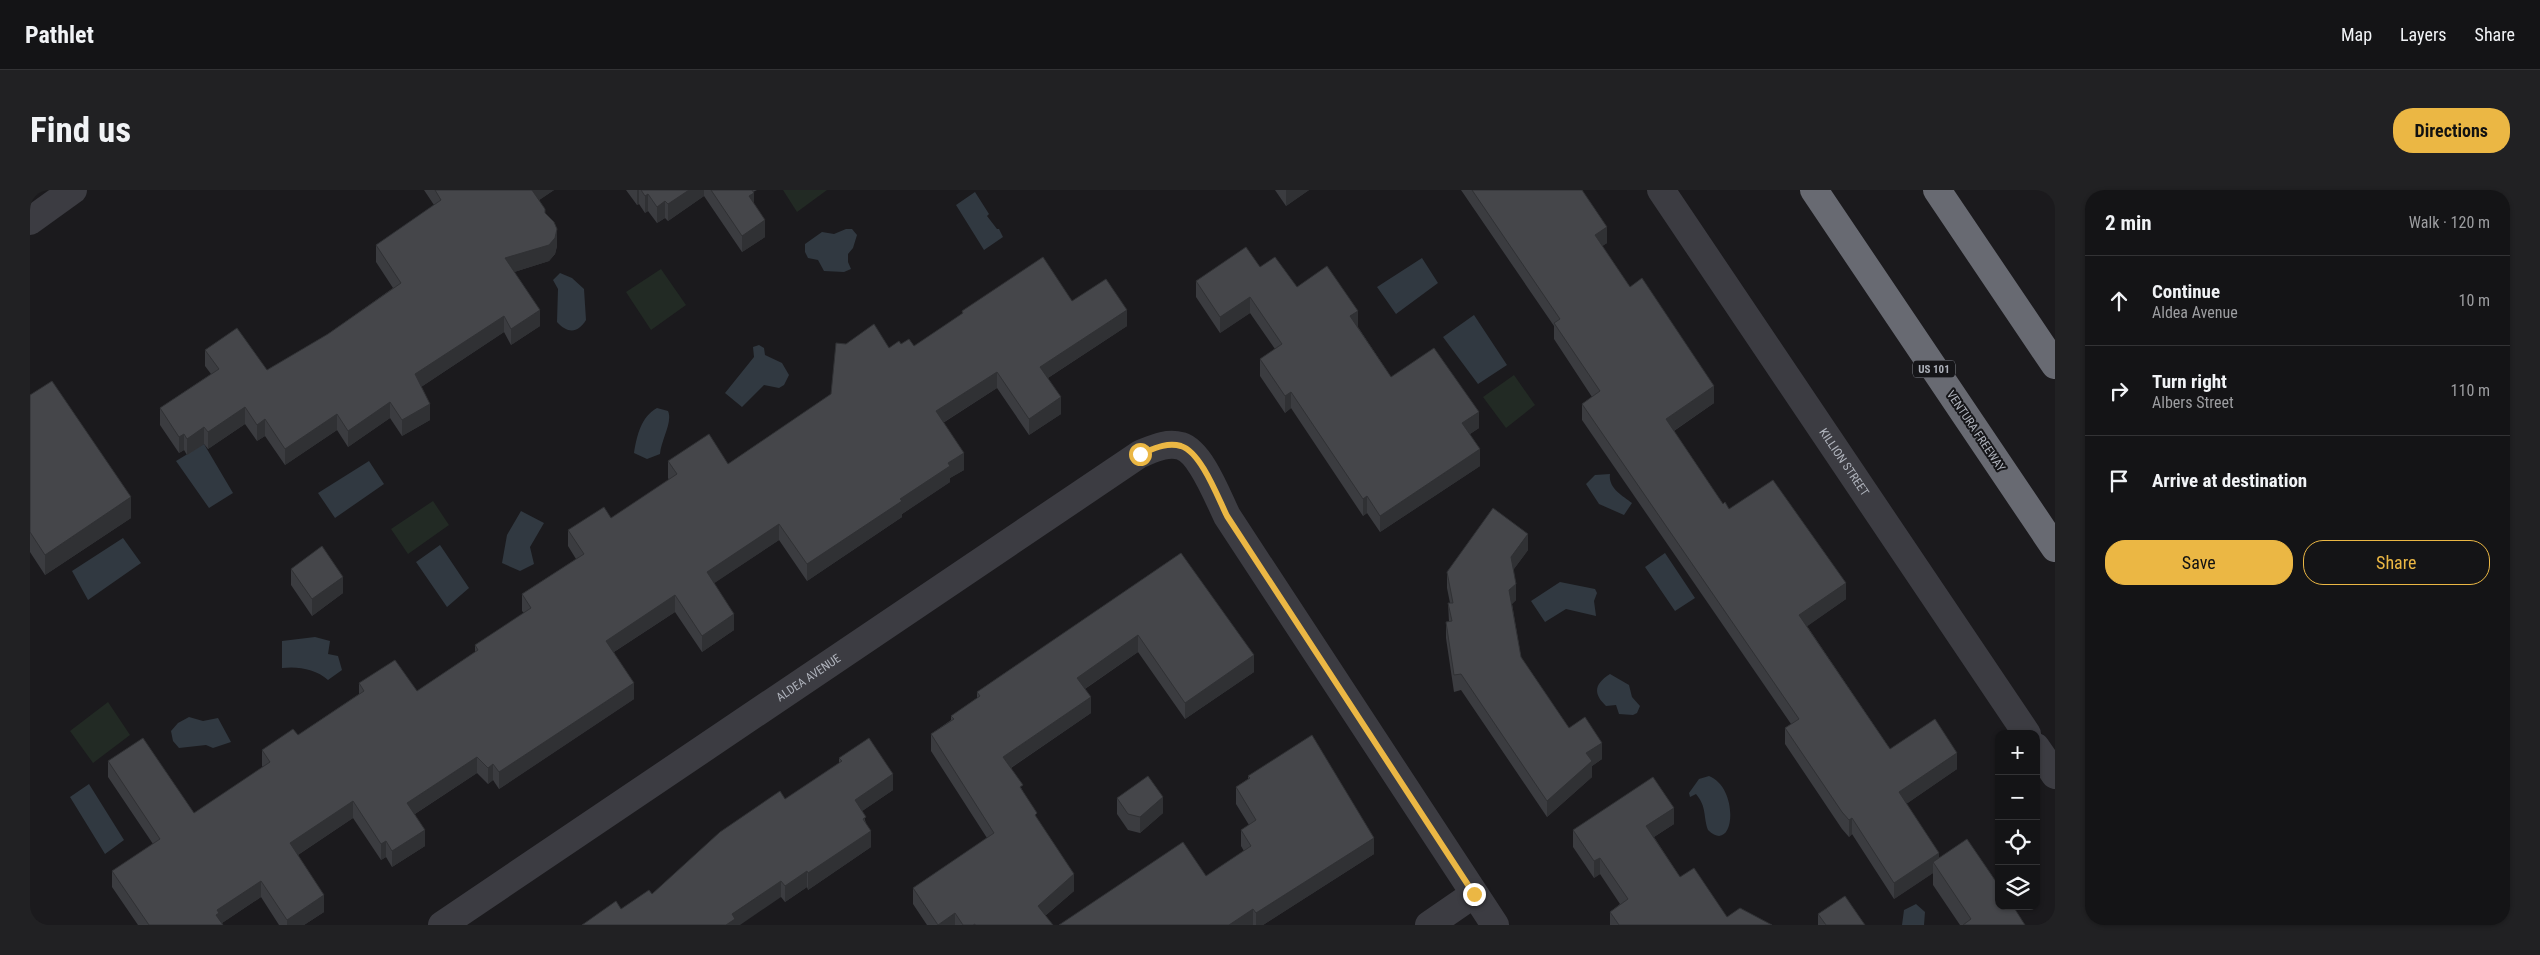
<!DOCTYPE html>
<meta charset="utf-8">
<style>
:root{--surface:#141416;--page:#212123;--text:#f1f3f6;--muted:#9d9ea1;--line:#333335;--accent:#ebb744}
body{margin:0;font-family:"Roboto Condensed",sans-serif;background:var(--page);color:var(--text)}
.controls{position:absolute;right:15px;bottom:15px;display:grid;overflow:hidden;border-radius:10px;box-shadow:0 1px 4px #0004}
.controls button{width:45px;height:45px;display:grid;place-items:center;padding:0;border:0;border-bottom:1px solid var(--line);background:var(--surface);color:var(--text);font:25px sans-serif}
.stop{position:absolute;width:15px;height:15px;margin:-11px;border:4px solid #ebb744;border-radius:50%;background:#fff}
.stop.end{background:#ebb744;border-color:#fff;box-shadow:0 1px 5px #0008}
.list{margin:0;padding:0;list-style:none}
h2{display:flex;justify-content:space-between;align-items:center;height:65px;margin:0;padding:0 20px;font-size:21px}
h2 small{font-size:16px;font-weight:400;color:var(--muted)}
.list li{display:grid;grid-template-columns:32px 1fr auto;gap:15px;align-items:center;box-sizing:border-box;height:90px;padding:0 20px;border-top:1px solid var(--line)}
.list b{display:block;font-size:19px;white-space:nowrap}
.list p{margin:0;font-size:16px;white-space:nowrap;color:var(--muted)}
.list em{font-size:16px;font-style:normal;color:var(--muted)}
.actions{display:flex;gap:10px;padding:15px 20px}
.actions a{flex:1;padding:11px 0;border:1px solid var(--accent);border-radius:20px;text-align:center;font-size:18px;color:var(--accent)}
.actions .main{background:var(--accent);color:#111}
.icon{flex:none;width:28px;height:28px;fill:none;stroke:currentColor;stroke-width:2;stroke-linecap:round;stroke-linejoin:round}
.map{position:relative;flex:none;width:2025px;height:735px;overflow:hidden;border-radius:20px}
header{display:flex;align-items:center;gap:30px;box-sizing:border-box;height:70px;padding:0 25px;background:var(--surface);border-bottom:1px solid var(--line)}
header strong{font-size:24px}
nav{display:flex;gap:28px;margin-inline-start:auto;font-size:18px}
.intro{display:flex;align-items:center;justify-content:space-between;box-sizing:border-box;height:120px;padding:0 30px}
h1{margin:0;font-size:35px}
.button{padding:12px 22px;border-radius:20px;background:var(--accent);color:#111;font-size:18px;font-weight:700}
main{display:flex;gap:30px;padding:0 30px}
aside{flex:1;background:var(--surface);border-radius:20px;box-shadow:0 1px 4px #0004}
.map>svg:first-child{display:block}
.green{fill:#222a24}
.water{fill:#313941}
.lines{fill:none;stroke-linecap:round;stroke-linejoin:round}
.minor{stroke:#3c3c42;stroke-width:28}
.tertiary{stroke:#3c3c42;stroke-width:28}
.motorway{stroke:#686a72;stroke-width:28}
.wall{fill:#3b3c40}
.shaded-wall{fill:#303134}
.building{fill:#45464a;stroke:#303134}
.route{stroke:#ebb744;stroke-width:6}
.labels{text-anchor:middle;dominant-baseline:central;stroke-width:4;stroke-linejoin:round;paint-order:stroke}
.shield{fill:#151518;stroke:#80838a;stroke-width:1}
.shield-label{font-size:11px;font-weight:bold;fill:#aeb2bb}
.street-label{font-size:12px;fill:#aeb2bb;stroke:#151518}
</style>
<header>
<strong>Pathlet</strong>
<nav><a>Map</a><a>Layers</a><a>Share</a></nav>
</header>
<div class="intro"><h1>Find us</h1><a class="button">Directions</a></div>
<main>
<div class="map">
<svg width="2025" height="735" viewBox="0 0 2025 735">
<rect width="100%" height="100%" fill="#1b1a1d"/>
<!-- green -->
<path class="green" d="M753,0H797L767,22Z
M631,79L656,115L621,140L596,102Z
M1484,185L1505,215L1476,238L1453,207Z
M403,311L419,335L378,364L361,339Z
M78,512L100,545L63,573L40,541Z"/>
<!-- water -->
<path class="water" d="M945,2L959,24L957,26L967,39H969L973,47L954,60L926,15Z
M816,39H822L827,45L823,58L818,64V72L821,79L814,82L794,81L788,70L778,68L775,62V54L792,42L804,44Z
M1392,68L1408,93L1366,124L1347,97Z
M530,83L542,88L554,99L556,130C548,143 538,144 527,132L528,99L523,90Z
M1444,125L1477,175L1448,194L1413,147Z
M729,155L734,158L735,165L752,173L759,185L754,195L749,198L734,195L712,217L695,203L724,167L723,157Z
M627,218L638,221C643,232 631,250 630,264L617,269L604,263C607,245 611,227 627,218Z
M174,254L203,303L179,318L146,271Z
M339,271L354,294L305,328L288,303Z
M1580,284C1578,298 1592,305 1602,313L1594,325L1569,314L1556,294L1565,285Z
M491,321L514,333L500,357L504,374L490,381L472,373L477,345Z
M93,348L111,373L58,410L42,381Z
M410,355L439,398L417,417L386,372Z
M1635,363L1665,408L1645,421L1615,377Z
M1530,392L1565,399L1567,403L1564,411L1566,426L1536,419L1515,432L1501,411Z
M285,447L300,451L298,464L308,466L312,480L298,490C286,479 268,476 252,478V451Z
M1580,484L1599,495L1602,507L1610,516L1607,523L1603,525L1589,524L1586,515L1576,516C1563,504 1564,494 1580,484Z
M159,527L173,531L188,528L201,552L183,558L176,555L149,558L143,551L141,541L148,533Z
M1679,586C1710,598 1705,666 1678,640C1673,626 1677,617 1666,604L1660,607L1659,603L1669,589Z
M59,594L94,650L75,664L40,607Z
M1886,714L1895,722L1894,735H1872L1874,720Z"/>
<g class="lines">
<!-- minor -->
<g class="minor">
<path id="s1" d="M412,735L1110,264C1123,259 1136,252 1151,256C1171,262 1188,308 1197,326L1465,735"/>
<path d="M1399,735L1444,704"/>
</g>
<!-- tertiary -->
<g class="tertiary">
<path id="s2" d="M1631,0L1997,544"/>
<path d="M0,31L43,0"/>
<path d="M2006,557L2025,585"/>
</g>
<!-- motorway -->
<path class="motorway" d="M1784,0L2025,358
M1907,0L2025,175"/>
</g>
<!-- wall -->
<path class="wall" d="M394,0H524L509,10L515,23L527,56L525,64L519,71L484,82L510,136L481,155L474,142L391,197L400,230L372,246L360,228L318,257L307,240L255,275L235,246L227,251L215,234L178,259L174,254L157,265L154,260L149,263L130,235V218L181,184L175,176V160L237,180L298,144L363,98L346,72V55L404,15Z
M596,0H727L723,2L724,14L735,47L712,62L674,6L638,31L635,28L627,33L618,21L615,23L609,14L607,15Z
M1245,0H1279L1256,16Z
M1431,0H1552L1577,53L1572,56L1600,97L1684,213L1644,241L1693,314L1816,409L1777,436L1860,559L1927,579L1876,614L1909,668L1995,735H1930L1903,695V683L1864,709L1822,644L1819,647L1812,639L1755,554V538L1761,534L1552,230V214L1562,207L1524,149V136Z
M1230,77L1267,97L1328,137L1361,187L1449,238L1440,244L1450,276L1350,342L1337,323L1333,326L1261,218L1255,223L1230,186V169L1245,159L1220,123L1190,143L1166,107V91Z
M1042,111L1097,136L1018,188L1031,224L999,245L967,198L913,233L934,280L920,288V292L872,324V327L777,391L749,350L684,393L704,440L672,462L645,422L584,462L604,509L469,599L463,590L458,594L447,583L385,624L395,656L362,677L356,667L351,670L323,628L268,665L294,722L274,735H249L231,707L192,733L193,735H108L82,697V681L123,654L78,587V571L164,623L233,577L232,576V560L268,545L329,504V493L387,501L445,462V455L494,423L492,421V404L546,369L538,356V340L581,328L639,290L638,288V271L698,274L801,204L859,158L871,154L884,156L932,124V121Z
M0,205L101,328L15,385L0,362Z
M1498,360L1483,380L1486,410L1482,414L1491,467L1539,538L1572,569L1562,576V587L1517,627L1431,500L1424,502L1416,448V432H1419L1418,413H1420L1417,398V382Z
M1151,363L1224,482L1155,529L1108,462L1055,499L1061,523L981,578L1044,701L1015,726L1023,735H897L883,714V698L957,648L901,561V544L921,530V526L947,508V502Z
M261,379L313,403L282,426L261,395Z
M809,568L863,600L832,621L836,633L841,657L778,700L777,697L755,712L751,707L591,719L622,704L755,609L809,573Z
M1218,586L1344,664L1233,735H1029L1176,686L1214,661L1211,656V640L1219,635L1206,614V597L1218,589Z
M1087,608L1133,623L1110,643L1098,640L1087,624Z
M1644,634L1624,647L1650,687L1697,727L1742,735H1580V722L1590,714L1570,684L1564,688L1543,657V640Z
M1788,724L1835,735H1788Z"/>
<!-- shaded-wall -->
<path class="shaded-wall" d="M502,0H524L502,15Z
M607,0H609V14L607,15Z
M659,0H674V6L638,31V14Z
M1256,0H1279L1256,16Z
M724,3V19L719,6Z
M618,4V21L615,23V6Z
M635,11V28L627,33V17Z
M735,30V47L712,62V46Z
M1577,37V53L1565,61V45Z
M527,39V56L525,64L519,71L475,85V68Z
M1220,107V123L1190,143V127Z
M510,120V136L481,155V139Z
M1097,120V136L1010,193V177Z
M1328,121V137L1320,142V126Z
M474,126V142L385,201V184Z
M967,182V198L906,237V221Z
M1684,196V213L1636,246V229Z
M1261,202V218L1255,223V206Z
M1031,207V224L999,245V229Z
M360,212V228L318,257V241Z
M400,214V230L372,246V230Z
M215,217V234L178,259V242Z
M1449,222V238L1432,249V233Z
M307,224V240L255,275V259Z
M235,229V246L227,251V235Z
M174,237V254L157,265V249Z
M154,244V260L149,263V247Z
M1450,259V276L1350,342V326Z
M934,263V280L920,288V292L872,324V327L777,391V374L870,309L918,273Z
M1337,306V323L1333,326V309Z
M101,307V328L15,385V365Z
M749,334V350L677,398V382Z
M1498,344V360L1481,383V367Z
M313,387V403L282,426V409Z
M1816,393V409L1769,442V425Z
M1486,394V410L1479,416V400Z
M645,405V422L576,467V451Z
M704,424V440L672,462V446Z
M1108,445V462L1047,504V488Z
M1224,465V482L1155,529V513Z
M604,493V509L469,599V582Z
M1061,507V523L973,583V567Z
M1572,553V569L1562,576V587L1517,627V611L1556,563Z
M1927,563V579L1869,619V602Z
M447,567V583L377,629V613Z
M463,574V590L458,594V578Z
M863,584V600L825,626V610Z
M1133,607V623L1110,643V627Z
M323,611V628L260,670V653Z
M1644,618V634L1616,652V636Z
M1822,628V644L1819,647V630Z
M395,640V656L362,677V661Z
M841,641V657L778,700V683Z
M1344,648V664L1233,735H1226V723Z
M356,651V667L351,670V654Z
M1909,663V680L1903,672V683L1864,709V693Z
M1570,668V684L1564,688V671Z
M777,681V697L755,712V696Z
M1044,684V701L1008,732V716Z
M231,691V707L189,735L186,725L187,720Z
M751,691V707L710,735H696L702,724Z
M294,705V722L274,735H257V730Z
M1223,719V735H1199Z
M925,723V735H908Z"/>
<!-- building -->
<path class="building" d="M405,0H502L515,19V23L524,32L527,39L525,48L519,55L475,68L510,120L481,139L474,126L385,184L400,214L372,230L360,212L318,241L307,224L255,259L235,229L227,235L215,217L178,242L174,237L157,249L154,244L149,247L130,218L189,179L175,160L207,138L237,180L298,144L371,93L346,55L411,10Z
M611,0H659L638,14L635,11L627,17L618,4L615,6Z
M681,0H722L724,3L719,6L735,30L712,46Z
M1442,0H1552L1577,37L1565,45L1600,97L1612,88L1684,196L1636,229L1693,314L1695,312L1699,319L1743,290L1816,393L1769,425L1860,559L1905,529L1927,563L1869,602L1909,663L1864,693L1822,628L1819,630L1812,622L1755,538L1769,529L1552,214L1570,201L1524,133L1530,129Z
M1216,57L1230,77L1245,67L1267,97L1297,76L1328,121L1320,126L1361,187L1404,158L1449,222L1432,233L1450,259L1350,326L1337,306L1333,309L1261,202L1255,206L1230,169L1252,154L1220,107L1190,127L1166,91Z
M1013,67L1042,111L1076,89L1097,120L1010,177L1031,207L999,229L967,182L906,221L934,263L918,273L920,276L870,309L872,311L777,374L749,334L677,382L704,424L672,446L645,405L576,451L604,493L469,582L463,574L458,578L447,567L377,613L395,640L362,661L356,651L351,654L323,611L260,653L294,705L257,730L231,691L187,720L189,723L186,725L193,735H119L82,681L130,649L78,571L113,548L164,623L240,572L232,560L263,539L268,545L334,501L329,493L365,470L387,501L448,460L445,455L501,418L492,404L554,364L538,340L574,317L581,328L647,284L638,271L679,244L698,274L801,204L806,153L816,154L844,134L859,158L869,151L871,154L879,149L884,156L933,123L932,121Z
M22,191L101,307L15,365L0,342V205Z
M1463,318L1498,344L1481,367L1486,394L1479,400L1491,467L1539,538L1555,527L1572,553L1556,563L1562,571L1517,611L1431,484L1424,485L1416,432L1422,431L1418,413H1423L1417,382Z
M292,356L313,387L282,409L261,379Z
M1151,363L1224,465L1155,513L1108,445L1047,488L1061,507L973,567L993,595L990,597L1007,623L1005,625L1044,684L1008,716L1023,735H945V734L943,735H933L925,723L908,735L883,698L964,643L901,544L924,529L921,526L950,506L947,502Z
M1282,545L1344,648L1226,723L1223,719L1199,735H1029L1153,652L1176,686L1221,656L1211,640L1226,630L1206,597L1220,588L1218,586Z
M839,548L863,584L825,610L836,627L833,629L841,641L778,683L777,681L755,696L751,691L702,724L705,729L696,735H552L586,711L591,719L619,700L622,704L690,642L750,601L755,609L812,571L809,568Z
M1118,586L1133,607L1110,627L1098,624L1087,608Z
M1623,587L1644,618L1616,636L1650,687L1664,678L1697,727L1710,718L1742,735H1589L1580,722L1598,709L1570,668L1564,671L1543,640Z
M1937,649L1969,696V716H1983L1995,735H1933L1941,729L1903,672Z
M1815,706L1835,735H1796L1788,724Z"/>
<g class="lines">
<!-- route -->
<path class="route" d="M1110,264C1123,259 1136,252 1151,256C1171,262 1188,308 1197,326L1444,704"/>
</g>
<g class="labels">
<!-- shield labels -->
<rect class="shield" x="1883" y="170.5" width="42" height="17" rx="4"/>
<g class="shield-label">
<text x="1904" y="179">US 101</text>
</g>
<!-- street labels -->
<g class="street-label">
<text transform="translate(1946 241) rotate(56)">VENTURA FREEWAY</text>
<text stroke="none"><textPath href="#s2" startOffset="328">KILLION STREET</textPath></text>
<text stroke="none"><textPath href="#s1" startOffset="442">ALDEA AVENUE</textPath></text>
</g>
</g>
</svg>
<div class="controls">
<button>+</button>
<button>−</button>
<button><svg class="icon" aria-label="locate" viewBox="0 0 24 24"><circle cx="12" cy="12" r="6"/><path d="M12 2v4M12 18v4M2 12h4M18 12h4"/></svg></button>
<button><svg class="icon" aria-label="layers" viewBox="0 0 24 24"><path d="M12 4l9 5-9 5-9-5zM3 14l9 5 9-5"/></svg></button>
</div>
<div class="stop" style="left:1110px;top:264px"></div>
<div class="stop end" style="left:1444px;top:704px"></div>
</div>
<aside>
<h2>2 min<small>Walk · 120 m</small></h2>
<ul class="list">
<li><svg class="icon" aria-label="ahead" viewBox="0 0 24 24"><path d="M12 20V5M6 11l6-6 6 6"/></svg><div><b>Continue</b><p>Aldea Avenue</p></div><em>10 m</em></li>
<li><svg class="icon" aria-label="right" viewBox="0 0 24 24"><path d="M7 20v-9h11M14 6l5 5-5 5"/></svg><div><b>Turn right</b><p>Albers Street</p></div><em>110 m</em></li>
<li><svg class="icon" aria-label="arrive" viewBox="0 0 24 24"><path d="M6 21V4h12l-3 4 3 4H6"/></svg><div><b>Arrive at destination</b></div></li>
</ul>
<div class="actions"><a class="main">Save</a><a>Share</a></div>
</aside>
</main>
